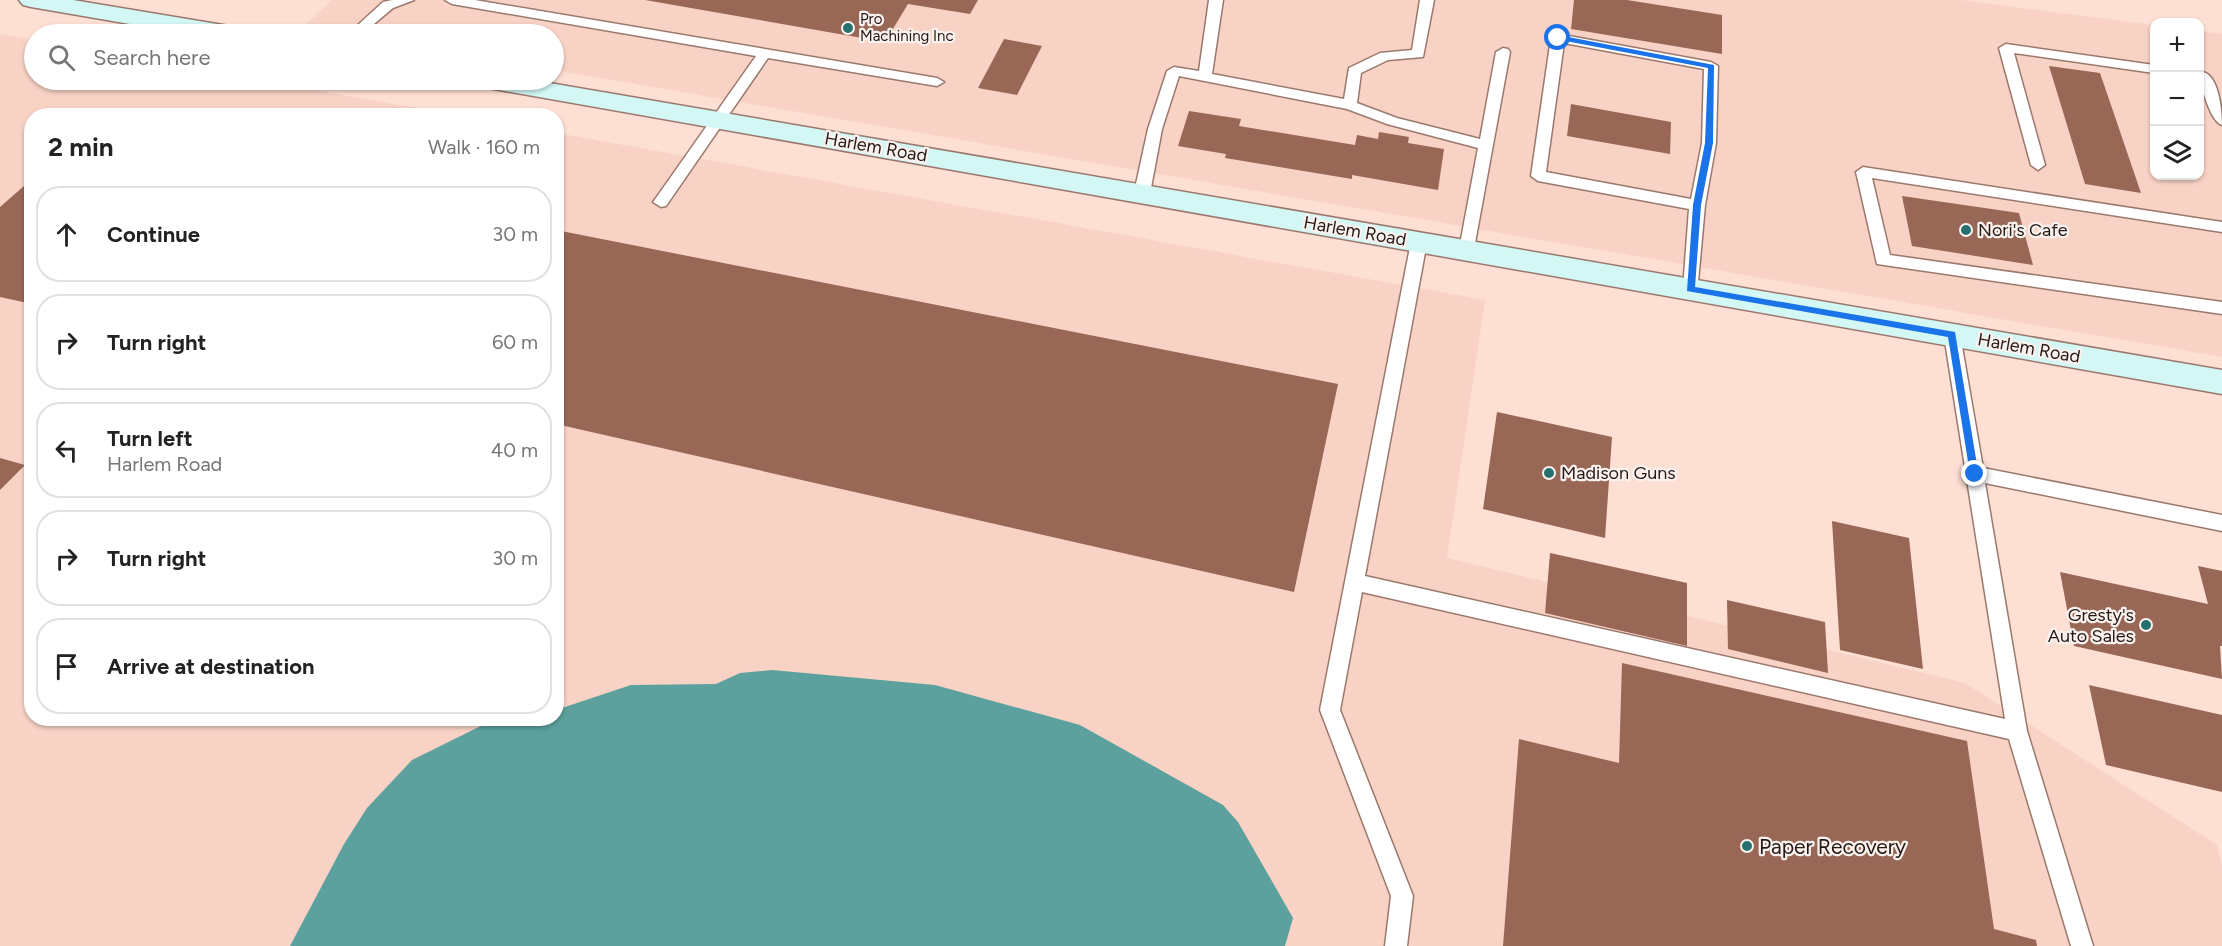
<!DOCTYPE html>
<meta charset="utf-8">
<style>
:root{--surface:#fff;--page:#f2f2f2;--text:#222;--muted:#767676;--line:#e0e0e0}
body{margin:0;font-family:Figtree,sans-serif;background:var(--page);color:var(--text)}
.controls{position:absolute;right:18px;top:18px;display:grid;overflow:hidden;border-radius:12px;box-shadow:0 2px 4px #0004}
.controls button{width:54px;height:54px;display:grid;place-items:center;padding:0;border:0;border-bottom:2px solid var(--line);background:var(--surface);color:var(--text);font:30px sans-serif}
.stop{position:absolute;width:18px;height:18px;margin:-14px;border:4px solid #1a73e8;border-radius:50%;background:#fff}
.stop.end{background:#1a73e8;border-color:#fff;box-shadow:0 2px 6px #0008}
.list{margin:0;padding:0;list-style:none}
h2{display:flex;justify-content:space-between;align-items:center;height:78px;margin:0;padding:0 24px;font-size:26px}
h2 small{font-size:20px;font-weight:400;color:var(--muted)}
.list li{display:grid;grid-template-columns:39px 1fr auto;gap:18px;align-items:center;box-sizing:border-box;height:96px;margin:0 12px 12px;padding:0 12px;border:2px solid var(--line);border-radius:24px}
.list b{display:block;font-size:22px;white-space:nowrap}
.list p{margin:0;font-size:20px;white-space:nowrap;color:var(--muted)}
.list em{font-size:20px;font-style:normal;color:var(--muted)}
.icon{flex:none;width:33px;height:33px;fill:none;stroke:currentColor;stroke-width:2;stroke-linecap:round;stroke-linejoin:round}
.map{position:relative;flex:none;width:2222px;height:946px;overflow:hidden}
.search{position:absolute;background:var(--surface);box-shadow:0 2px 4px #0004;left:24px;top:24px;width:540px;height:66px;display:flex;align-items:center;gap:15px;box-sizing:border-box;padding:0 21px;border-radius:33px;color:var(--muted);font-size:22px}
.panel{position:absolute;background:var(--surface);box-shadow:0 2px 4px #0004;left:24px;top:108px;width:540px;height:618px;border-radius:24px}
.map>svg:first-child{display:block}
.built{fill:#f8d2c5}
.water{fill:#5ca19d}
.building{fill:#996756}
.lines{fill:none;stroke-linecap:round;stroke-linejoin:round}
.service-casing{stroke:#9b786c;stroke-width:3}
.secondary-casing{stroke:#9b786c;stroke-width:3}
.service{fill:#fff;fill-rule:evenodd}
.secondary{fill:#d2f7f5;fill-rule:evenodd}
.route{fill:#1a73e8}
.poi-dot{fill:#26706d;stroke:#faf2ef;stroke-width:2}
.labels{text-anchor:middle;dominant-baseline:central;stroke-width:4.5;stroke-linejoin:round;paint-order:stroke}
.far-poi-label{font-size:15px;fill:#261813;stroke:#faf2ef;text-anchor:start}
.street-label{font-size:18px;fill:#261813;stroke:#faf2ef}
.poi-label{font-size:18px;fill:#261813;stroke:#faf2ef;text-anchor:start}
.near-poi-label{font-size:21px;fill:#261813;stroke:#faf2ef;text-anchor:start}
</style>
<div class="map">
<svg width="2222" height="946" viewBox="0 0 2222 946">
<rect width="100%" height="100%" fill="#fedfd4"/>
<!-- built -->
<path class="built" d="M332,0H1961L2154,25V176H2200V31L2222,34V357L554,70V34H349L303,27Z
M0,34L34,40V80H255L456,115L32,116V718H556L557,133L1485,300L1447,558L1965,683L2217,845L2222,865V946H0Z"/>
<!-- water -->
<path class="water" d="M772,670L935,685L1080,725L1223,805L1238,822L1293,918L1285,946H290L344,844L367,808L412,760L495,719L556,718L557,707L562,708L631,685L716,684L740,673Z"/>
<!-- building -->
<path class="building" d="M645,0H978L970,14L908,4L885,42Z
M1574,0H1627L1722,15V54L1571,29Z
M1004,39L1042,46L1017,95L978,88Z
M2049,66L2100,73L2141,193L2085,184Z
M1571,104L1671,122L1670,154L1567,136Z
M1189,111L1241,119L1239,126L1355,145L1357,135L1378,139L1379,132L1409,137L1408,143L1444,149L1438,190L1352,175V179L1225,158L1226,154L1178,146Z
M32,179V304L0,297V207Z
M1902,196L2019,213L2033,265L1912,246Z
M556,230L1338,384L1294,592L556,424Z
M1497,412L1612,437L1605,538L1483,509Z
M0,458L25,465L0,490Z
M1832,521L1909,538L1923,669L1840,650Z
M1550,553L1687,583V646L1545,613Z
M2198,566L2222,571V646H2220L2222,679L2074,646L2060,572L2208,604Z
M1727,600L1825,622L1828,673L1728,649Z
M1622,663L1967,741L1994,929L2036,940L2037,946H1503L1519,739L1619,763Z
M2089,685L2222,715V792L2106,765Z"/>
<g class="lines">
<defs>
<path id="service" d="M392,0H414L393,8L362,34H348L383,2Z
M445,0H475L937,78L944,82L937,86L768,58L666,206L661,207L653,202L656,198L756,56L452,4Z
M1209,0H1223L1212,74L1344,99L1349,68L1380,53L1412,50L1420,0H1434L1423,57L1388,60L1361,73L1357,103L1397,118L1480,139L1496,52L1503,48L1508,49L1510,52L1473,254H1461L1459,250L1478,148L1387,124L1347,109L1179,76L1162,129L1150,193L1147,197H1137L1134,193L1148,129L1167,71L1174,67L1199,71Z
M1558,34L1711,62L1718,66L1716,143L1705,205L1697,293L1691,295L1683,289L1689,209L1538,181L1531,176L1551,38ZM1564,43L1704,69L1702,143L1691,199L1546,172Z
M2006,44L2154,65V73L2014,53L2045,165L2038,170L2031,165L1999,48Z
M2203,72C2219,76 2222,111 2222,125C2210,121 2200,84 2200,73Z
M1863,167L2222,222V232L1872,178L1890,255L2222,302V314L1877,264L1856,172Z
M1419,236L1427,242L1365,576L2005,719L1944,335L1952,329L1960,335L1983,468L2222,515V531L1985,483L2027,731L2093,946H2071L2009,739L1362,592L1340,710L1413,896L1407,946H1385L1391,896L1320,710L1411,242Z"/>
<path id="secondary" d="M19,0H73L229,26L238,29L241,34H188L31,7L23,5Z
M475,80H532L2222,370V394L488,88L479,86Z"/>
</defs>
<!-- service casing -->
<use href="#service" class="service-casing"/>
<!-- secondary casing -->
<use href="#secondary" class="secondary-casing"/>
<!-- service -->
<use href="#service" class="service"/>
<!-- secondary -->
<use href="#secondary" class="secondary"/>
</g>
<!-- route -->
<path class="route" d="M1558,35L1714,65L1713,143L1701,205L1695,287L1955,332L1979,477L1975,478L1970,474L1948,337L1687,291L1693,205L1705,143L1708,68L1555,39Z"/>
<!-- markers -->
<g class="poi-dot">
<circle cx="848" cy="28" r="6"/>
<circle cx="1966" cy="230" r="6"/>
<circle cx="1549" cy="473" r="6"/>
<circle cx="2146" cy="625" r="6"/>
<circle cx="1747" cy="846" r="6"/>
</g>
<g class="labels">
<!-- far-poi labels -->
<g class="far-poi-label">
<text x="860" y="19">Pro<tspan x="860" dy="17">Machining Inc</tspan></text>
</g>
<!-- street labels -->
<g class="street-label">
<text transform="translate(876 147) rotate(10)">Harlem Road</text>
<text transform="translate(1355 231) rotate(10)">Harlem Road</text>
<text transform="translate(2029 348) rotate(10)">Harlem Road</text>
</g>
<!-- poi labels -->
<g class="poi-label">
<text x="1978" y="230">Nori's Cafe</text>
<text x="1561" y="473">Madison Guns</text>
<text x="2134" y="615" text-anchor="end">Gresty's<tspan x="2134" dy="21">Auto Sales</tspan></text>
</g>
<!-- near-poi labels -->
<g class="near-poi-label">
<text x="1759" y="846">Paper Recovery</text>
</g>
</g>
</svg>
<div class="controls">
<button>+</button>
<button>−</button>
<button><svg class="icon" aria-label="layers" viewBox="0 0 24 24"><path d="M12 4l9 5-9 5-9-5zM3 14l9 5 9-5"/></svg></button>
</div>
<div class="stop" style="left:1558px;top:38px"></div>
<div class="stop end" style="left:1975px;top:474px"></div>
<div class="search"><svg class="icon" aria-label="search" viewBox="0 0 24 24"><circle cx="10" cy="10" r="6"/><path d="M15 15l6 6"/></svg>Search here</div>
<section class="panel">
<h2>2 min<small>Walk · 160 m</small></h2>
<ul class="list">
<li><svg class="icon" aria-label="ahead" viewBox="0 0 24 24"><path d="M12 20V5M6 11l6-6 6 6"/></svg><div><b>Continue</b></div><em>30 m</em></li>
<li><svg class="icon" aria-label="right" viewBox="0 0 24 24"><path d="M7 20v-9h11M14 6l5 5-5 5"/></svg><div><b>Turn right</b></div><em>60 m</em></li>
<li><svg class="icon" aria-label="left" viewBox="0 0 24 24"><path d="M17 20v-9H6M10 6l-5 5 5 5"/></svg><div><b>Turn left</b><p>Harlem Road</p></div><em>40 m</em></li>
<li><svg class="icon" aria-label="right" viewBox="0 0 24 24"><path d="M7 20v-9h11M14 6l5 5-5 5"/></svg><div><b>Turn right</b></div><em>30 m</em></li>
<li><svg class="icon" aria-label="arrive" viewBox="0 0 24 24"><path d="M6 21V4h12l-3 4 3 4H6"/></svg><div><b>Arrive at destination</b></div></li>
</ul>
</section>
</div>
